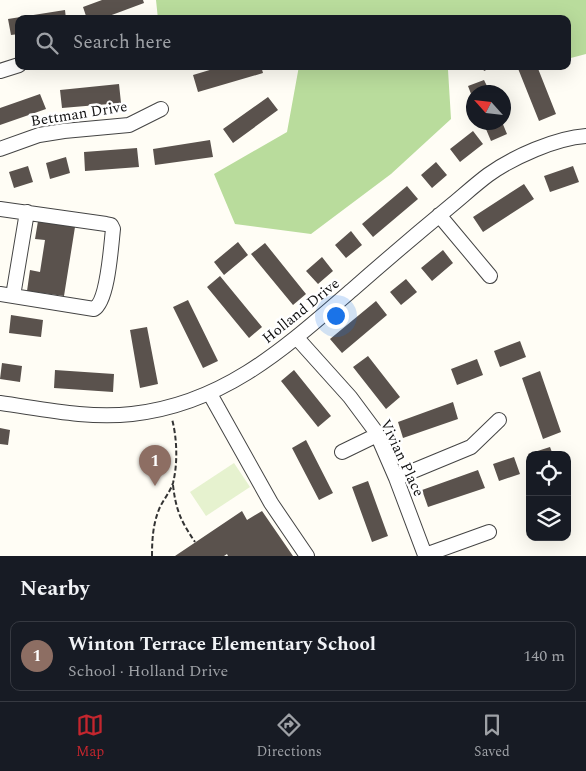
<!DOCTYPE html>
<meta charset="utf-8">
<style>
:root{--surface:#171b24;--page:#20242c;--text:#f1f3f6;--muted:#9ea1a6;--line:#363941;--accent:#c4262e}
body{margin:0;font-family:Spectral,serif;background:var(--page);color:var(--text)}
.controls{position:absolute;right:15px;bottom:15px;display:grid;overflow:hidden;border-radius:10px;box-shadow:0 5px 20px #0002}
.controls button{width:45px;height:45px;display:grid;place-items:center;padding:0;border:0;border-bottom:1px solid var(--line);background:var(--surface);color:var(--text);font:25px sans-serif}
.compass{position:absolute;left:466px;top:85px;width:45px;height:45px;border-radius:50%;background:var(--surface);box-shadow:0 5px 20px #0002;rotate:297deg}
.you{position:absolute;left:335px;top:315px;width:18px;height:18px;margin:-12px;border:4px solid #fff;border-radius:50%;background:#1a73e8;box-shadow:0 0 0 8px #1a73e833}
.badge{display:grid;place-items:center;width:32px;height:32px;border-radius:50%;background:var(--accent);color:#fff;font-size:16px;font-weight:700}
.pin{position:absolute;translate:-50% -41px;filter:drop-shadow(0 1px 2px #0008)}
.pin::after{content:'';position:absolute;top:26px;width:18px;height:15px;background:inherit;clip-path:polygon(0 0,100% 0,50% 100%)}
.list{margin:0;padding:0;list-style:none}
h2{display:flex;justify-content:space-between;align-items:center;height:65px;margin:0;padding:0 20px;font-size:21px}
h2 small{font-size:16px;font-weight:400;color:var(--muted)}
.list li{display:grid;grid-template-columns:32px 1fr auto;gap:15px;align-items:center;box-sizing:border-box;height:70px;margin:0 10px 10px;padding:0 10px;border:1px solid var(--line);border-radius:10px}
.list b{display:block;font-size:19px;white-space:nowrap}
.list p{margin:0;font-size:16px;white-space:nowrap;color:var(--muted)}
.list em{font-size:16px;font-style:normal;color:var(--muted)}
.icon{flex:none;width:28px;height:28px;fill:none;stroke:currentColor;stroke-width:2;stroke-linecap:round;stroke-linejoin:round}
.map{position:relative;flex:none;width:586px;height:556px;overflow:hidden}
.search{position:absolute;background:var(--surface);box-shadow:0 5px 20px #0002;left:15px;right:15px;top:15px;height:55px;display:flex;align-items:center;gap:12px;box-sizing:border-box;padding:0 18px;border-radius:10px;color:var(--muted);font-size:19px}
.sheet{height:145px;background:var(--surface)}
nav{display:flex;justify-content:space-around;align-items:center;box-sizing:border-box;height:70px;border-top:1px solid var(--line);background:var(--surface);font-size:14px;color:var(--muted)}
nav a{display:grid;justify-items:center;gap:2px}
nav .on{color:var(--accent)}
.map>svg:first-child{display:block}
.forest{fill:#b9dc9c}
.pitch{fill:#e6f2cf}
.building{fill:#5a524d}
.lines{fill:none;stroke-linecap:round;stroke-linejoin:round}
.minor-casing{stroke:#444;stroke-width:16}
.path{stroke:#333;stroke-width:2;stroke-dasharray:5 2.5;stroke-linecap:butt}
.minor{stroke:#fff;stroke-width:14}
.labels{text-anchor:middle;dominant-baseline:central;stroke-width:5;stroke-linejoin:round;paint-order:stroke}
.street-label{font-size:15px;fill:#111;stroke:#fff}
</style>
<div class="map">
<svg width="586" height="556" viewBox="0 0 586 556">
<rect width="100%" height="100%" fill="#fffdf5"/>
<!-- forest -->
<path class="forest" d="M156,0H586V54L567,59V19H158Z
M299,66H449L448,70L451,119L391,174L311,234L235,224L214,174L287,132Z"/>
<!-- pitch -->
<path class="pitch" d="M234,463L250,487L206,516L190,492Z"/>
<!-- building -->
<path class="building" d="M102,0H143L144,3L101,19H87L83,7Z
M65,10L66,19H19V34L11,35L8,19Z
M223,66H261L263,73L198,92L193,75Z
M482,66H495L484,71Z
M517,66H537L556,114L539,121Z
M484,80L490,92H474L473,99L468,86Z
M119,84L121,103L62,108L60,90Z
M40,94L46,109L0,125V108Z
M268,97L278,110L233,143L223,129Z
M483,122H502L507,134L491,141Z
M473,131L483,144L460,162L450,149Z
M210,140L213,157L155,165L153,149Z
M137,148L139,167L85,171L84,152Z
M66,157L70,173L50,179L46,163Z
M436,162L447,175L432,188L421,175Z
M28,166L33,182L14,188L9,172Z
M573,166L579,182L550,192L544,176Z
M524,184L534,199L483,232L473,217Z
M407,186L418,199L373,237L362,224Z
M38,221L75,227L64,296L27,291L30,270L40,272L45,240L35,239Z
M351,231L362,245L346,258L335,245Z
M238,242L248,255L224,275L214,262Z
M265,243L306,294L293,305L251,254Z
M443,250L453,263L432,281L421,268Z
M322,257L333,271L318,284L306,271Z
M220,276L262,327L249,338L207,287Z
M406,279L417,292L401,305L390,292Z
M188,300L218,361L203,368L173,307Z
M376,301L387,315L342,353L330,339Z
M11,315L43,320L41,337L9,333Z
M147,327L158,384L140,388L130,330Z
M520,341L526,357L500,367L494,351Z
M368,356L400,397L386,409L353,367Z
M477,359L483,375L457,385L451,369Z
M2,363L22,366L20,382L0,379Z
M55,370L114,374L113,392L54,388Z
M294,370L331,416L318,427L281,381Z
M540,371L561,432L543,439L522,378Z
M453,402L458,419L403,438L398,422Z
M0,428L10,430L8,445L0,444Z
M306,440L333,493L319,500L292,448Z
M550,447L553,455H529L528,454Z
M514,457L520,474L499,481L493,464Z
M478,470L485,488L428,507L422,490Z
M368,481L388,536L372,542L352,487Z
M242,511L247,520L262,511L293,556H228L227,554L224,556H175Z"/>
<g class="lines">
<defs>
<path id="minor" d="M0,71L19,65
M0,149L39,135L64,131L129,125L161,109
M0,209L106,224L111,225L113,229C111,246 108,301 94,309L0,294
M439,215L490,276
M13,296L27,212
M297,338L350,397L376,432L396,478L425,555L489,532
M210,394L271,503L307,556
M0,403C43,409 88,419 132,414C224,404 285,348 352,290C385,261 419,232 453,204C465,194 476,184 488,175C513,157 556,138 586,136
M342,452L377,435
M396,478L471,447L499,420"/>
</defs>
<!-- minor casing -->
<use href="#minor" class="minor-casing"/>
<!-- path -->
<path class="path" d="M173,485C176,511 181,521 195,542
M152,556C152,539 153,523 160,507C164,499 170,492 173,483C178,463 177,438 172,419"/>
<!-- minor -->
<use href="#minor" class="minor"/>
</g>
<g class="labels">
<!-- street labels -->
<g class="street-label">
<text transform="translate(79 114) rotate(-9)">Bettman Drive</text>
<text transform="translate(301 311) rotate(-39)">Holland Drive</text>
<text transform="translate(402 458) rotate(65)">Vivian Place</text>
</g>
</g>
</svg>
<div class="controls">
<button><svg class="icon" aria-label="locate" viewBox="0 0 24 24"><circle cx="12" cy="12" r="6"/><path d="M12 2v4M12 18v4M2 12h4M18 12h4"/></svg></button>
<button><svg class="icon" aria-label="layers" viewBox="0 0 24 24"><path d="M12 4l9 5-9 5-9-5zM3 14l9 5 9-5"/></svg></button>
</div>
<svg class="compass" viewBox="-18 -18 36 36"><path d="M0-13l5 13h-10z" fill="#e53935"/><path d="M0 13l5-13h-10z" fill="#9ea1a6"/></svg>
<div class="you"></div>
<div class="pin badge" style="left:155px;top:486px;background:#8d6e63">1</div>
<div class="search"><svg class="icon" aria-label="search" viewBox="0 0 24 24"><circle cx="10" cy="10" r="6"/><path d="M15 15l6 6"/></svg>Search here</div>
</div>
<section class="sheet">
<h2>Nearby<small></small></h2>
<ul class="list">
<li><span class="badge" style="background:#8d6e63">1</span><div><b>Winton Terrace Elementary School</b><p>School · Holland Drive</p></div><em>140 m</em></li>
</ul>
</section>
<nav>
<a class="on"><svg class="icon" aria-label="map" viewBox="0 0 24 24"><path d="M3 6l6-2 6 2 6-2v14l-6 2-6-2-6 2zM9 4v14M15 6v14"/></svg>Map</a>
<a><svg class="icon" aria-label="directions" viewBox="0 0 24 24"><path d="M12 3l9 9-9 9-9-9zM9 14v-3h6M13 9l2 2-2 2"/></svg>Directions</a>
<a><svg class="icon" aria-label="saved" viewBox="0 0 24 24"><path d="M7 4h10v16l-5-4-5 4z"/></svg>Saved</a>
</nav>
